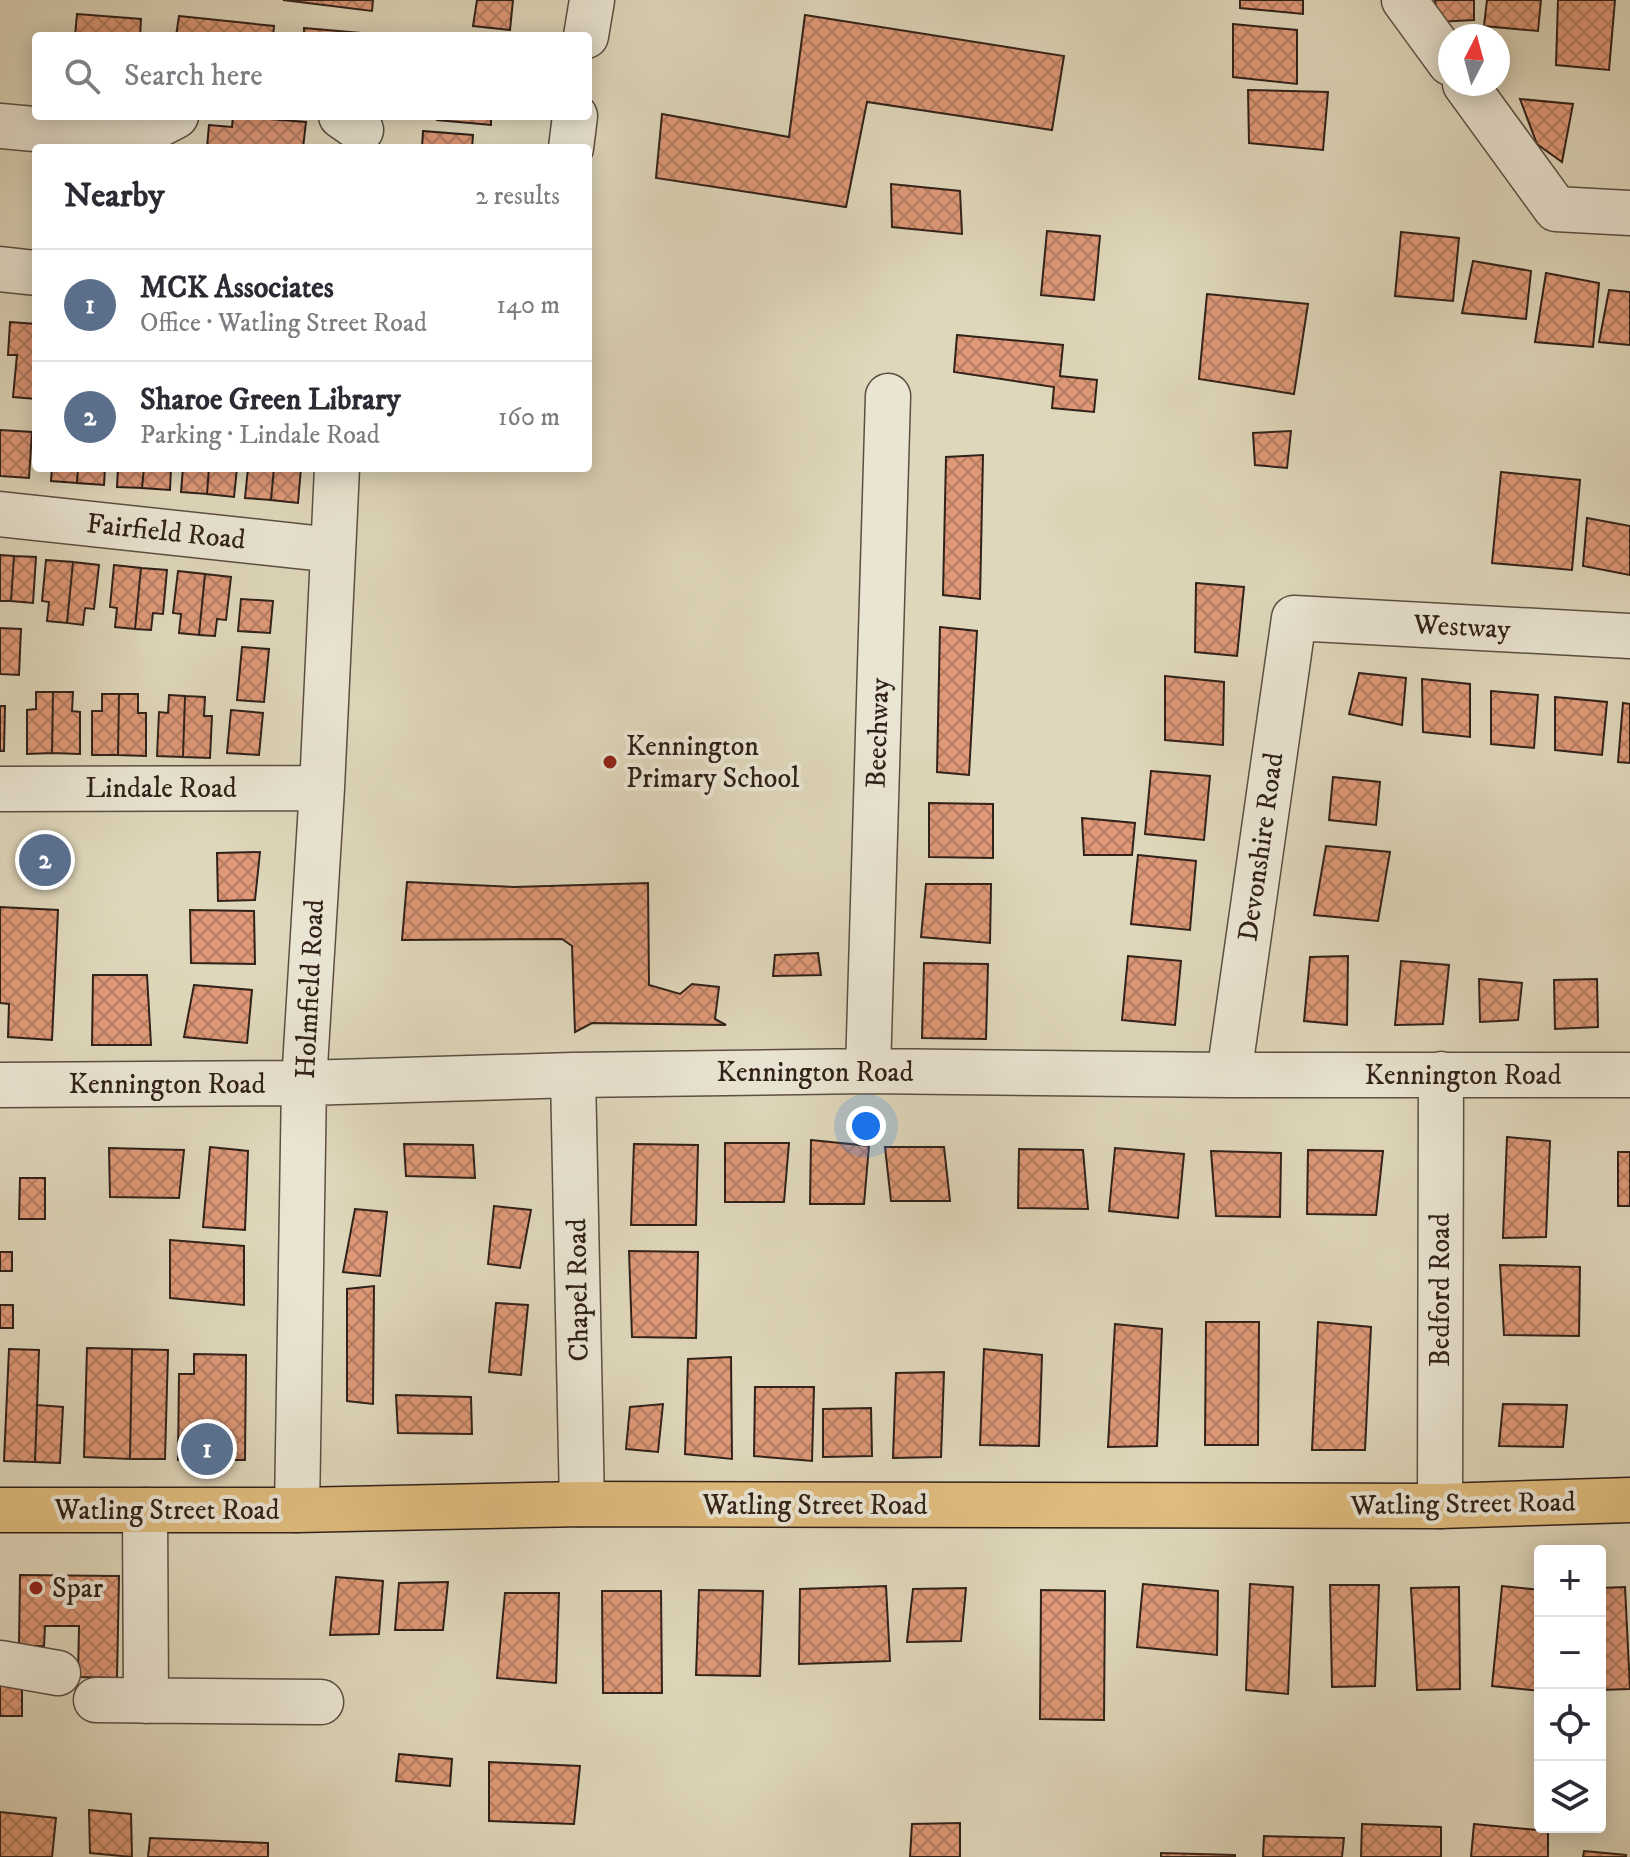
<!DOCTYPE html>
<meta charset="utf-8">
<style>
:root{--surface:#fff;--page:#f7f7f7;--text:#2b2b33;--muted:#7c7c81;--line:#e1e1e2;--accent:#8f2418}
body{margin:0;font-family:"IM FELL DW Pica",serif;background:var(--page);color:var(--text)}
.controls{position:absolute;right:24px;bottom:24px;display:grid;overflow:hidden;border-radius:8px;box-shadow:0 4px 20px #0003}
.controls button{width:72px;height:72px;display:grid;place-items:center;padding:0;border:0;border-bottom:2px solid var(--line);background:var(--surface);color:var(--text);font:40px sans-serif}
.compass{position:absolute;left:1438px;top:24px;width:72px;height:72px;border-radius:50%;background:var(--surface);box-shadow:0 4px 20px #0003;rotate:6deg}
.you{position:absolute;left:866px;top:1126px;width:28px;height:28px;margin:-20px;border:6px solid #fff;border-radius:50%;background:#1a73e8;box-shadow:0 0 0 12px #1a73e833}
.badge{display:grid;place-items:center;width:52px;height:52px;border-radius:50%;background:var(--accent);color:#fff;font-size:26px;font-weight:700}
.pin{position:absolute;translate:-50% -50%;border:4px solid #fff;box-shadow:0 2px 8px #0006}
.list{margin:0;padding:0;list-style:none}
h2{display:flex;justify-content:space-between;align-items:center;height:104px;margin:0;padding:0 32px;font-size:34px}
h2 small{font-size:26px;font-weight:400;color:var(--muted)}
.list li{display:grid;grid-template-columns:52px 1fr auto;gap:24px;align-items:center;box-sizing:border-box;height:112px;padding:0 32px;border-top:2px solid var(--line)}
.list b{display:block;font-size:30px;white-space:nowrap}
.list p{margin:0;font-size:26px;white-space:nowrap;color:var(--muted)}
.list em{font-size:26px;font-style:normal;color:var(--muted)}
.icon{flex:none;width:44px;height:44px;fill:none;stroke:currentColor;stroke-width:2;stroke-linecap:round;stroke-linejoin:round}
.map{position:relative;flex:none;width:1630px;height:1857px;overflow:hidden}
.search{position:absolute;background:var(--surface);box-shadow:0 4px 20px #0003;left:32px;top:32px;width:560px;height:88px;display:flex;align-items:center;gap:20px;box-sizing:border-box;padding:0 28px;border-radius:8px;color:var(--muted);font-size:30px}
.panel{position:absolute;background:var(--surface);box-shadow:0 4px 20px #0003;left:32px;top:144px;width:560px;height:328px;border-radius:8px}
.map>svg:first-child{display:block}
.building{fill:url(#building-cross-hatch);stroke:#312119;stroke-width:2}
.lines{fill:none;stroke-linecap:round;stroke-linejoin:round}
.minor-casing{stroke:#5c4e42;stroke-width:47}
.major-casing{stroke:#312119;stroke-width:47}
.minor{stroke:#eae5d3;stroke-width:44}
.major{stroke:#e0bc7e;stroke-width:44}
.poi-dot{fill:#8f2418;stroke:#eae5d3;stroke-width:3}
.labels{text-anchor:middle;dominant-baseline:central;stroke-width:8;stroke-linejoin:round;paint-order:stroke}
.street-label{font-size:28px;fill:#312119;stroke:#eae5d3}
.poi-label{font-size:28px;fill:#312119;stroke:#eae5d3;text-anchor:start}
</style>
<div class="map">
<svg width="1630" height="1857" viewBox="0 0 1630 1857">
<defs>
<pattern id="building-cross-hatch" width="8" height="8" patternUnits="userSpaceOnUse" patternTransform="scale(2)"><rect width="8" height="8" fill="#df9978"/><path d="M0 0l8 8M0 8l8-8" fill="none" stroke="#b57c62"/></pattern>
</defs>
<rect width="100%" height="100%" fill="#dfd7bb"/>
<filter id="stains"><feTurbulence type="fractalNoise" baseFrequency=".0025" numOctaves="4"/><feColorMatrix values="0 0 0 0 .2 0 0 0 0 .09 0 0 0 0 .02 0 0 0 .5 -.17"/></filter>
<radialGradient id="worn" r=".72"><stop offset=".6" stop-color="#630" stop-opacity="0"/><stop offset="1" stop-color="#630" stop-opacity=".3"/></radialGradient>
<!-- building -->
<path class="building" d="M283,0H373L372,11Z
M477,0H513L510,30L473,26Z
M1240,0H1303V14L1240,8Z
M1435,0H1474V20L1437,22Z
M1487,0H1541L1538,31L1484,26Z
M1558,0H1615L1609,70L1556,65Z
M77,14L141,19L140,36H75Z
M805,15L1064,56L1052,130L867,102L846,207L656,178L662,114L789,137Z
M179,16L274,26L273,36H176Z
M1233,24L1297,30V84L1233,77Z
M304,28L396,36H304Z
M1248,90L1328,92L1323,150L1249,143Z
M1520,99L1573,104L1562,162L1537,144Z
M233,116L306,122L303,148H207L209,125L232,127Z
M437,116H491V125L437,120Z
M423,131L473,135L472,148H422Z
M891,184L960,191L962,234L892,227Z
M1047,231L1100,236L1094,300L1041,295Z
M1401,232L1459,238L1453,301L1395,296Z
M1473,261L1531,271L1526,319L1462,313Z
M1546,273L1599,283L1593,347L1535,342Z
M1609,290L1630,292V345L1599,342Z
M1207,294L1308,304L1294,394L1199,379Z
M10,322L36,324V399L13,397L17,355H8Z
M957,335L1063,345L1060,376L1097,380L1094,412L1052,408L1054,387L954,372Z
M0,430L32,432L29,478L0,476Z
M1291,431L1287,468L1255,465L1253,433Z
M983,455L980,599L943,595L946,457Z
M52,468H78L77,483L51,481Z
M78,468H105L104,485L77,483Z
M118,468H144L142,488L117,487Z
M144,468H171L170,490L142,488Z
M183,468H209L207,494L181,492Z
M209,468H237L234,497L207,494Z
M248,468H274L271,500L245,498Z
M274,468H301L298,503L271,500Z
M1501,472L1580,480L1572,570L1492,563Z
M1587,518L1630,526V575L1583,566Z
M0,555L14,556L11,601H0Z
M14,556L36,557L33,603L11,601Z
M46,560L73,562L67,623L47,621L49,602L42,601Z
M73,562L99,565L94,609L85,608L83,625L67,623Z
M114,565L141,568L135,629L115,627L117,608L110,607Z
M141,568L167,570L163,614L153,613L151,630L135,629Z
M178,571L205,574L199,635L179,633L181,614L173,613Z
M205,574L231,577L226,620L217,619L215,636L199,635Z
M1196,583L1244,587L1237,656L1195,652Z
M241,599L273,601L270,633L238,631Z
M940,627L977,631L969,775L937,772Z
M0,628L21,629L19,675L0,674Z
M242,647L269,649L264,702L237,700Z
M1359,673L1406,678L1402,725L1349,714Z
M1165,676L1224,682L1223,745L1165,740Z
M1422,679L1470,684V737L1423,732Z
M1491,691L1538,695L1534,748L1491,744Z
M36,692H53L52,753L27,754V710L36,709Z
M53,692H73L72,711L80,712V754L52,753Z
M102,694H119L118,755H92V711H102Z
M119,694H138V713H146V756L118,755Z
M169,695L185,696L183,757L157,756L159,712L168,713Z
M185,696L205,697L204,716H212L210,758L183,757Z
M1555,697L1607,702L1602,755L1555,750Z
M1623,703L1630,704V763L1618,762Z
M0,706H5L4,751H0Z
M231,710L263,713L259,755L227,753Z
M1151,771L1210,776L1204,840L1145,834Z
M1333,777L1380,782L1376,825L1329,820Z
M929,803L993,804V858L929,857Z
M1082,818L1135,823L1132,855H1084Z
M1326,846L1390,852L1378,921L1314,915Z
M260,852L255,900L218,901L217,853Z
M1138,855L1196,861L1190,930L1131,924Z
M407,882L514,887L648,883L649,985L680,994L692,984L719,987L715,1019L726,1025L592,1023L575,1032L572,946L562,939L402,940Z
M926,884H991L990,943L921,937Z
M0,907L58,910L52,1040L8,1037L9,1004L0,1003Z
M190,910L254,911L255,964L191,963Z
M818,953L821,975L773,976L775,955Z
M1128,956L1181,961L1175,1025L1122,1020Z
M1348,956L1347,1025L1304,1021L1310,957Z
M1401,961L1449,965L1443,1024L1395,1025Z
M924,963L988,964L986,1039L922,1038Z
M93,975H147L151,1045H92Z
M1479,979L1522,983L1518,1020L1480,1022Z
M1597,979L1598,1027L1555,1029L1554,980Z
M194,985L252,990L247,1043L184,1037Z
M1507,1137L1550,1141L1546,1237L1503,1238Z
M811,1140L869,1146L864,1204H810Z
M725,1143H789L784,1202H725Z
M404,1144L473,1145L475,1178L406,1176Z
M634,1144L698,1145L696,1225H631Z
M210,1147L248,1151L245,1230L203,1227Z
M885,1147H944L950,1201H891Z
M109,1148L184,1150L179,1198L110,1197Z
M1115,1148L1184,1154L1178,1218L1109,1211Z
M1019,1149L1083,1150L1088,1209L1018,1208Z
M1308,1150L1383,1151L1376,1215L1307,1214Z
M1211,1151L1281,1153L1280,1217L1216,1216Z
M1618,1152H1630V1206H1618Z
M20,1178H45V1219H19Z
M494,1206L531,1210L520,1268L488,1264Z
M355,1209L387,1212L380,1276L343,1272Z
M170,1240L244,1246V1305L170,1298Z
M629,1251L698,1252L696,1338L632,1337Z
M0,1252H12V1271H0Z
M1500,1265L1580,1267L1579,1336L1504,1335Z
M374,1286L373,1404L347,1401V1289Z
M496,1303L528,1305L521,1375L489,1372Z
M0,1305H13V1328H0Z
M1206,1322H1259L1258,1445H1205Z
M1318,1322L1371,1327L1365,1450H1312Z
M1115,1324L1162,1329L1157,1446L1108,1447Z
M87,1348L132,1349L130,1459L84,1457Z
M9,1349L39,1350L35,1462L4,1461Z
M132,1349L168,1350L165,1459H130Z
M984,1349L1042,1355L1039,1446L980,1445Z
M194,1354L246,1355L245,1460H178L179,1374H194Z
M731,1357L732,1459L685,1454L688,1359Z
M944,1372L941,1457L893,1458L896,1373Z
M755,1387H814L812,1461L754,1456Z
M396,1395L471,1397L472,1434L398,1433Z
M663,1404L658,1452L626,1449L630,1407Z
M1503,1404L1567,1405L1563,1447L1499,1446Z
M37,1405L63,1407L60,1463L35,1462Z
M871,1408L872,1456L823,1457V1409Z
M20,1575L119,1576L117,1678L78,1677L79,1626H45L44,1646H19Z
M336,1577L383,1581L379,1634L330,1635Z
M448,1582L443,1630H395L399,1583Z
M1143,1584L1218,1591L1217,1655L1137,1647Z
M1250,1584L1293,1587L1288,1694L1246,1690Z
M1330,1585H1379L1375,1686L1332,1687Z
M886,1586L890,1661L799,1664L800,1589Z
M1502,1586L1540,1590V1691L1492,1686Z
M1459,1587L1460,1689L1417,1690L1411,1588Z
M1625,1587L1630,1689L1600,1690V1588Z
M966,1588L961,1641L907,1642L913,1589Z
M699,1590L763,1591L760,1676L696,1675Z
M1041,1590L1105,1591L1104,1720L1040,1719Z
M602,1591H661L662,1693H603Z
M505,1593H559L556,1683L497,1678Z
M0,1679H22V1716H0Z
M399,1754L452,1759L450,1786L396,1781Z
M489,1762L580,1766L574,1824L489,1821Z
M89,1810L131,1814L132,1857L90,1853Z
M0,1812L56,1818L52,1857H0Z
M960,1823V1857H910L912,1824Z
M1362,1824L1441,1827V1857H1361Z
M1474,1824L1548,1831V1857H1471Z
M1264,1836L1344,1838L1342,1857H1263Z
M150,1838L268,1843V1857H148Z
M1584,1851L1626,1855V1857H1583Z
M1161,1853L1235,1855V1857H1161Z"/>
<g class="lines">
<defs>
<path id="minor" d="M1404,0L1450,63
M586,36L592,0
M1465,84L1556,209L1630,213
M341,116L361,130
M0,126L134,138L176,116
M571,148L575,116
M0,269L36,273
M0,514L333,550
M0,789L322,788
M868,1071L888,396
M573,1075L582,1504
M1229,1075L1294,618L1630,636
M0,1085L304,1083L573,1075L868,1071L1229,1075H1630
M1440,1506L1441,1074
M145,1510L146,1701
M297,1510L304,1083L322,788L337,468
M0,1663L58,1673
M96,1700L321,1702"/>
<path id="major" d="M0,1510H297L582,1504L1440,1506L1630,1500"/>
</defs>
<!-- minor casing -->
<use href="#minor" class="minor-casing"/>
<!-- major casing -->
<use href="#major" class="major-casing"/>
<!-- minor -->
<use href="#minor" class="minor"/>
<!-- major -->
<use href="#major" class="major"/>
</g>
<!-- markers -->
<g class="poi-dot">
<circle cx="610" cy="762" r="8"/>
<circle cx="36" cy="1588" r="8"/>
</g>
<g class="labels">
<!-- street labels -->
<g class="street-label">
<text transform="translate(166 532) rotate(6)">Fairfield Road</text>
<text transform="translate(1462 627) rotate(3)">Westway</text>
<text transform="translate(878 733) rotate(-88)">Beechway</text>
<text x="161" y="788">Lindale Road</text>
<text transform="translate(1261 847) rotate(-82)">Devonshire Road</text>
<text transform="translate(310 989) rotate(-87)">Holmfield Road</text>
<text x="815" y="1072">Kennington Road</text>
<text x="1463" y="1075">Kennington Road</text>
<text x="167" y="1084">Kennington Road</text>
<text transform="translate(578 1290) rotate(-91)">Chapel Road</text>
<text transform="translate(1440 1290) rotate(-90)">Bedford Road</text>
<text transform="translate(1463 1504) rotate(-1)">Watling Street Road</text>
<text x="815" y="1505">Watling Street Road</text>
<text x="167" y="1510">Watling Street Road</text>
</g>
<!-- poi labels -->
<g class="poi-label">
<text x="626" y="746">Kennington<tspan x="626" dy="32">Primary School</tspan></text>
<text x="52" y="1588">Spar</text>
</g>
</g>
<rect width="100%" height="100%" filter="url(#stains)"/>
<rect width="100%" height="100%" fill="url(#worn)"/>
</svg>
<div class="controls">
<button>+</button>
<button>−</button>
<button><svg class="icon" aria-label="locate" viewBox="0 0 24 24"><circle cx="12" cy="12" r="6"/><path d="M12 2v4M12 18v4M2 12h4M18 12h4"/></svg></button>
<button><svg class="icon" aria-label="layers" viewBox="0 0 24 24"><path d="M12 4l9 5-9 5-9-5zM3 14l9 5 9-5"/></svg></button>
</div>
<svg class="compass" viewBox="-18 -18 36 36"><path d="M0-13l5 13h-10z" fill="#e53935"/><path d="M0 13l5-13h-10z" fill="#7c7c81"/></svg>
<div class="you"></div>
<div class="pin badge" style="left:207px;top:1449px;background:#5c6f8a">1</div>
<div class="pin badge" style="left:45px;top:860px;background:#5c6f8a">2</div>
<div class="search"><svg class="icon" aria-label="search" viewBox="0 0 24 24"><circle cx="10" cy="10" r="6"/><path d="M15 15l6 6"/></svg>Search here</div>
<section class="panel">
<h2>Nearby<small>2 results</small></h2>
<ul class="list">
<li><span class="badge" style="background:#5c6f8a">1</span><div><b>MCK Associates</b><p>Office · Watling Street Road</p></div><em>140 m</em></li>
<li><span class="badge" style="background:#5c6f8a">2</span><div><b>Sharoe Green Library</b><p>Parking · Lindale Road</p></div><em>160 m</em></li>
</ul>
</section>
</div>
